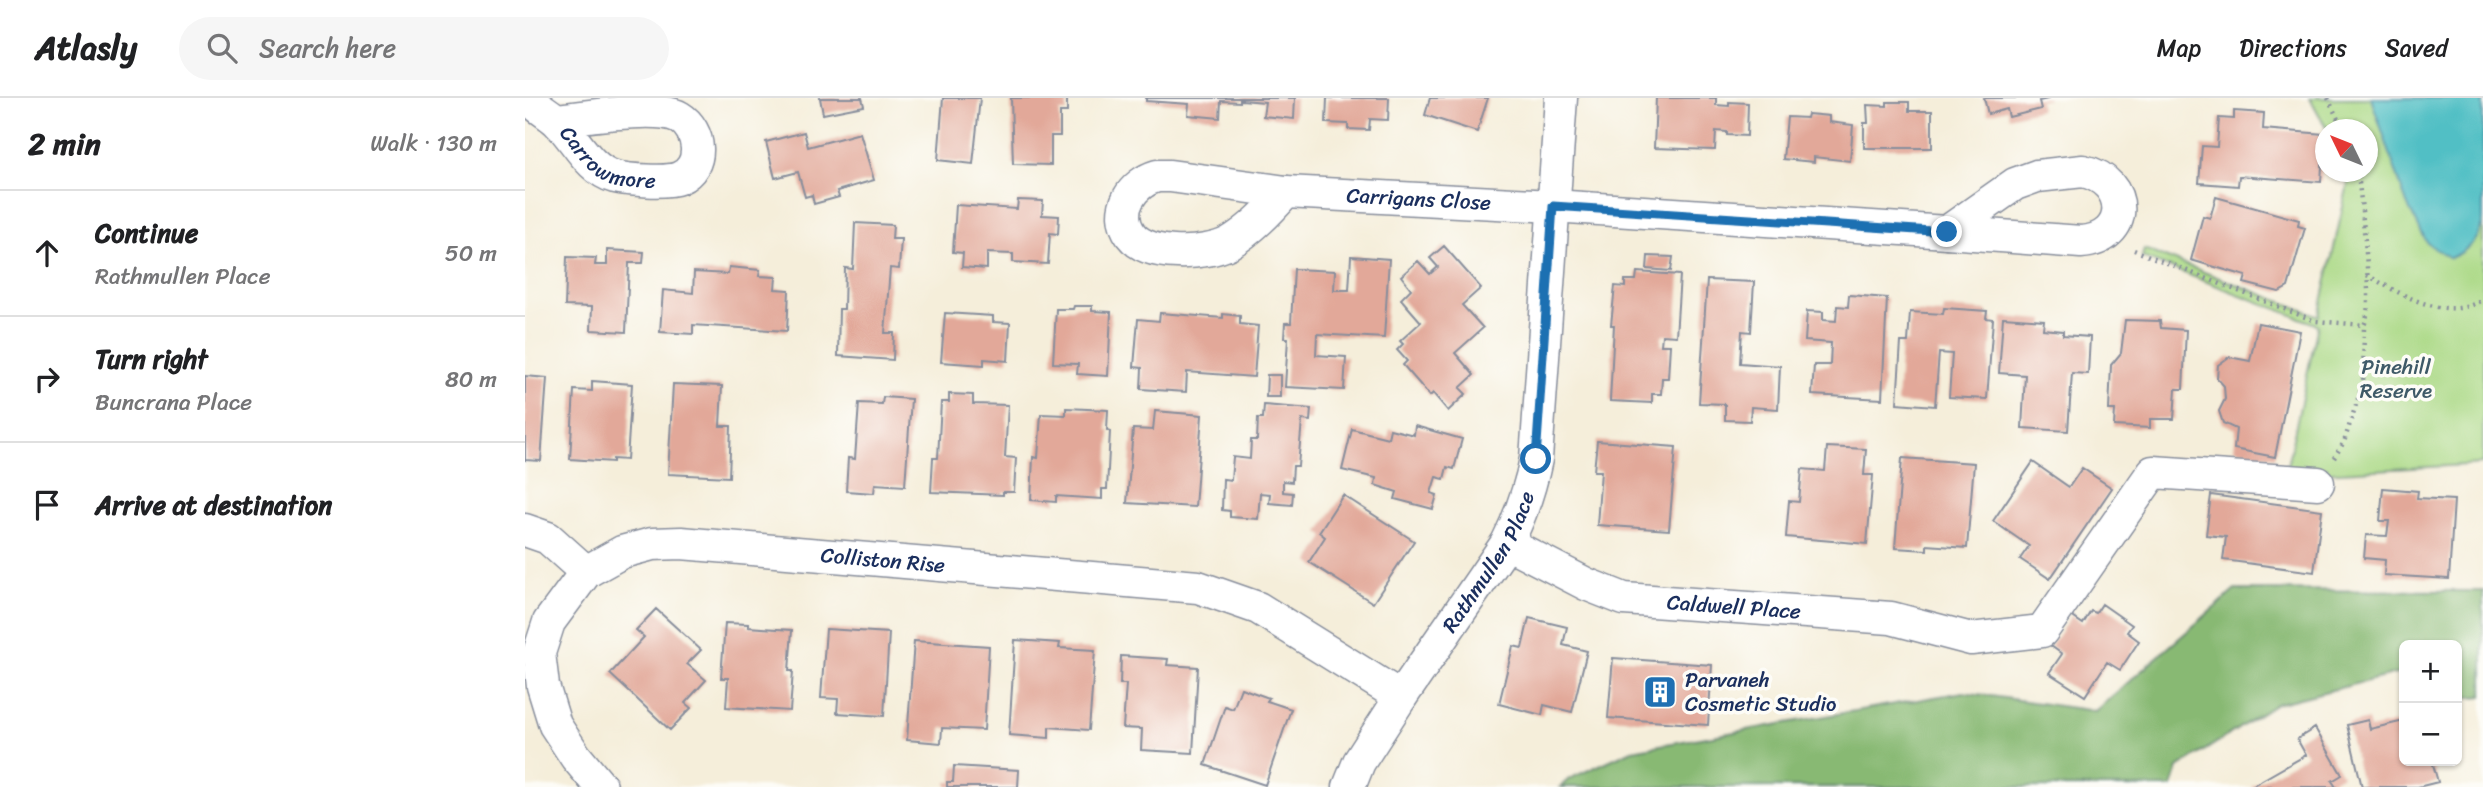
<!DOCTYPE html>
<meta charset="utf-8">
<style>
:root{--surface:#fff;--page:#f6f6f6;--text:#202124;--muted:#757577;--line:#e0e0e0}
body{margin:0;font-family:Sriracha,sans-serif;background:var(--page);color:var(--text)}
.controls{position:absolute;right:21px;bottom:21px;display:grid;overflow:hidden;border-radius:10px;box-shadow:0 2px 5px #0004}
.controls button{width:63px;height:63px;display:grid;place-items:center;padding:0;border:0;border-bottom:2px solid var(--line);background:var(--surface);color:var(--text);font:35px sans-serif}
.compass{position:absolute;left:1790px;top:21px;width:63px;height:63px;border-radius:50%;background:var(--surface);box-shadow:0 2px 5px #0004;rotate:313deg}
.stop{position:absolute;width:21px;height:21px;margin:-16px;border:5px solid #1f6fb2;border-radius:50%;background:#fff}
.stop.end{background:#1f6fb2;border-color:#fff;box-shadow:0 2px 7px #0008}
.list{margin:0;padding:0;list-style:none}
h2{display:flex;justify-content:space-between;align-items:center;height:91px;margin:0;padding:0 28px;font-size:30px}
h2 small{font-size:23px;font-weight:400;color:var(--muted)}
.list li{display:grid;grid-template-columns:46px 1fr auto;gap:21px;align-items:center;box-sizing:border-box;height:126px;padding:0 28px;border-top:2px solid var(--line)}
.list b{display:block;font-size:26px;white-space:nowrap}
.list p{margin:0;font-size:23px;white-space:nowrap;color:var(--muted)}
.list em{font-size:23px;font-style:normal;color:var(--muted)}
.icon{flex:none;width:38px;height:38px;fill:none;stroke:currentColor;stroke-width:2;stroke-linecap:round;stroke-linejoin:round}
.map{position:relative;flex:none;width:1958px;height:689px;overflow:hidden}
header{display:flex;align-items:center;gap:42px;box-sizing:border-box;height:98px;padding:0 35px;background:var(--surface);border-bottom:2px solid var(--line)}
header strong{font-size:33px}
nav{display:flex;gap:38px;margin-inline-start:auto;font-size:24px}
.search{width:490px;height:63px;background:var(--page);display:flex;align-items:center;gap:18px;box-sizing:border-box;padding:0 24px;border-radius:38px;color:var(--muted);font-size:26px}
main{display:flex}
aside{flex:1;background:var(--surface)}
.map>svg:first-child{display:block}
.green{fill:#abd986;stroke:#638472;stroke-width:2}
.forest{fill:#88b973;stroke:#527468;stroke-width:2}
.water{fill:#51bfc5;stroke:#367792;stroke-width:2}
.building{fill:#e2a899}
.lines{fill:none;stroke-linecap:round;stroke-linejoin:round}
.minor-casing{stroke:#888e9c;stroke-width:35}
.path{stroke:#888e9c;stroke-width:4.5;stroke-dasharray:2 5;stroke-linecap:butt}
.minor{stroke:#fff;stroke-width:32}
.route{stroke:#1f6fb2;stroke-width:9}
.labels{text-anchor:middle;dominant-baseline:central;stroke-width:7;stroke-linejoin:round;paint-order:stroke}
.street-label{font-size:21px;fill:#1b2f5e;stroke:#fdfcf7}
.park-label{font-size:21px;fill:#3f5a68;stroke:#fdfcf7}
.poi-label{font-size:21px;fill:#1b2f5e;stroke:#fdfcf7;text-anchor:start}
</style>
<header>
<strong>Atlasly</strong>
<div class="search"><svg class="icon" aria-label="search" viewBox="0 0 24 24"><circle cx="10" cy="10" r="6"/><path d="M15 15l6 6"/></svg>Search here</div>
<nav><a>Map</a><a>Directions</a><a>Saved</a></nav>
</header>
<main>
<aside>
<h2>2 min<small>Walk · 130 m</small></h2>
<ul class="list">
<li><svg class="icon" aria-label="ahead" viewBox="0 0 24 24"><path d="M12 20V5M6 11l6-6 6 6"/></svg><div><b>Continue</b><p>Rathmullen Place</p></div><em>50 m</em></li>
<li><svg class="icon" aria-label="right" viewBox="0 0 24 24"><path d="M7 20v-9h11M14 6l5 5-5 5"/></svg><div><b>Turn right</b><p>Buncrana Place</p></div><em>80 m</em></li>
<li><svg class="icon" aria-label="arrive" viewBox="0 0 24 24"><path d="M6 21V4h12l-3 4 3 4H6"/></svg><div><b>Arrive at destination</b></div></li>
</ul>
</aside>
<div class="map">
<svg width="1958" height="689" viewBox="0 0 1958 689">
<rect width="100%" height="100%" fill="#fdfcf7"/>
<filter id="ink" filterUnits="userSpaceOnUse"><feTurbulence type="fractalNoise" baseFrequency=".0143" numOctaves="2"/><feDisplacementMap in="SourceGraphic" scale="14" xChannelSelector="R" yChannelSelector="G"/><feConvolveMatrix kernelMatrix="1 2 1 2 8 2 1 2 1" color-interpolation-filters="sRGB"/></filter>
<filter id="wash" filterUnits="userSpaceOnUse"><feTurbulence type="fractalNoise" baseFrequency=".00686" numOctaves="4" result="noise"/><feDisplacementMap in="SourceGraphic" scale="28" xChannelSelector="R" yChannelSelector="G"/><feGaussianBlur stdDeviation="1.57" result="paint"/><feColorMatrix in="noise" values="0 0 0 0 0 0 0 0 0 0 0 0 0 0 0 0 0 1.4 0 .05"/><feComposite in="paint" operator="in"/></filter>
<g filter="url(#wash)">
<rect width="100%" height="100%" fill="#f5eeda"/>
<!-- green -->
<path class="green" d="M1785,0H1958V366L1760,377L1793,227L1617,159L1619,151L1794,218L1825,77L1823,74H1842V32L1802,31Z"/>
<!-- forest -->
<path class="forest" d="M1710,492L1958,493V598L1932,600V547H1879V577L1875,575L1751,606L1653,670L1647,689H1035L1044,681L1107,652L1438,594L1570,613Z"/>
<!-- water -->
<path class="water" d="M1846,0H1958V121C1956,139 1942,154 1925,160L1902,145L1882,106Z"/>
<g id="blocks">
<!-- building -->
<path class="building" d="M295,0H337L339,8L298,16Z
M418,0H455L448,66L413,62Z
M486,0H542V14H535V38H526V67L488,66Z
M621,0H715V4L696,3L695,20L663,17L664,6L621,3Z
M717,0H770L769,21L738,18L740,4L717,2Z
M802,0H864L863,22L845,21L844,32L823,31V26L801,25Z
M905,0H963L952,34L900,17Z
M1131,0H1191V7L1204,8V4L1223,5L1222,38L1202,37V34L1191,33L1190,52L1129,50Z
M1459,0H1523V1L1514,3L1516,11L1484,19L1482,11L1463,16Z
M1362,4H1384V13H1407V50H1339V25H1343L1342,7L1362,8Z
M1709,13L1739,15L1738,31L1799,36L1796,84L1714,78L1713,88L1674,85L1677,48L1692,49L1694,20L1709,21Z
M1283,16L1304,18V24L1328,27L1325,63L1289,59V64L1258,61L1262,19L1282,20Z
M279,34L283,49L335,35L349,82L312,93L314,99L289,106L287,97L280,99L273,74L250,80L241,44Z
M1691,99L1774,122L1773,128L1780,130L1763,189L1754,194L1719,185L1721,178L1666,162L1678,118L1685,120Z
M493,102L518,103L517,117L534,118L533,136L525,135L523,166L488,164V156L462,155V171L437,169L438,155L428,154L431,107L492,111Z
M330,125L368,127L367,141H376L374,171L365,170L360,235H369L368,262L313,258L314,211H319L320,170L328,171Z
M919,148L956,190L937,207L958,230L930,255L949,277L935,290L941,296L923,313L908,295L905,298L878,267L882,263L872,252L878,246L875,243L896,224L876,201L886,191L876,178L893,163L905,176L913,169L905,160Z
M82,152L119,154L118,165H104L101,234L66,232L67,209L40,208L42,159L71,160L70,167H82Z
M826,158L864,161L859,240L792,236L791,257L821,259L819,292L760,289L763,240H759L760,225H766L769,171L810,173L809,192H824Z
M1123,158L1148,159L1146,173L1122,171Z
M204,169L235,172L234,178L251,179L250,191L264,192L262,233L168,227V236L135,234L138,192L168,195L169,174L203,176Z
M1112,174L1155,177L1151,238L1137,237L1136,247H1145L1143,280H1137L1136,296H1127V305L1085,303L1089,227H1086L1090,188L1100,189V182H1111Z
M1182,182L1229,184L1226,234L1217,233L1215,265L1255,268L1253,311L1226,309L1225,323L1200,322V306L1174,305Z
M1324,197L1362,200L1357,301L1287,297L1289,267H1305L1306,245L1280,243L1282,213L1298,214V222L1311,223L1312,208L1323,209Z
M549,208H567V213L586,214L583,278L552,276L553,266L528,265L531,211H548Z
M1419,210L1462,213L1461,220L1468,221L1462,301L1424,299L1427,256L1414,255L1410,308L1372,305L1376,244H1383L1385,214L1418,216Z
M420,215L468,218V224L485,225L483,263L459,261V267L416,264Z
M635,215L698,220V216L715,218V226L733,228L729,279L662,274L661,294L616,291L617,270L609,269L613,221L634,223Z
M1478,219L1519,222L1518,231L1538,233V237L1565,239L1563,276L1547,275L1543,333L1497,330L1500,277L1474,275Z
M1600,222L1635,223L1636,230L1661,232L1658,291H1651L1649,321H1625V330L1589,328L1590,312H1584L1586,267L1596,255Z
M1733,225L1775,233L1750,359L1709,351L1711,331L1698,325L1694,313L1700,301L1699,288L1692,280L1693,267L1704,259L1725,263Z
M742,277H755V299H741Z
M0,278L22,280L16,363L0,362Z
M67,283L107,286L102,362L88,361V364L45,361L49,292L67,293Z
M148,286L197,288L195,328H206L204,379L143,376Z
M424,296L448,297V306L483,307L480,359L491,360L489,394H478V397L406,394L408,360H413L416,304H424Z
M358,299L386,301L380,388L350,386L349,395L321,393L323,360L330,361L334,305L357,306Z
M739,307L786,311L785,323L777,322L773,368H768L767,384L758,383V394L768,395L767,407L744,405L745,396L735,395L733,421L705,419V413L697,412L698,381L706,382L708,359L725,361L726,342H732L733,320H738Z
M541,310L583,312L582,332L585,333L582,391H577V401L531,398V404L506,402L508,359L513,360L516,316L541,317Z
M630,313L677,317L670,409L602,405L608,331L628,332Z
M890,328L937,341L929,371L922,369L919,381L911,379L906,395L912,397L908,411L870,401L872,394L850,387L851,380L817,372L827,331L863,340L865,331L889,337Z
M1072,343L1151,349L1144,432L1072,427L1076,373H1069Z
M1302,349L1341,351L1339,377H1348L1342,446L1261,439L1264,403L1274,404L1277,371L1300,373Z
M1377,360L1449,365L1442,450L1402,447V452L1370,450Z
M1508,364L1544,389L1557,370L1587,390L1525,481L1495,461L1504,448L1468,423Z
M1858,390L1893,393L1892,400L1929,402L1924,481L1859,477L1860,462L1839,460L1841,437L1862,438L1864,423H1855Z
M818,397L889,443L848,505L784,464L800,439L794,434Z
M1686,397L1797,412L1789,474L1698,462L1701,439L1681,437Z
M1577,506L1607,527L1602,534L1614,543L1595,572L1582,564L1560,598L1524,575L1537,556L1526,548L1546,518L1558,526L1566,513L1571,515Z
M131,511L176,552L162,566L181,582L160,605L166,610L145,632L85,576L119,539L111,532Z
M1004,520L1042,529L1038,547L1062,553L1047,614L1019,607L1017,617L974,606L988,548L997,550Z
M200,525L223,526V529L267,532L264,573H268L265,613L201,609L203,580H196Z
M301,531L364,535L359,618L312,615L313,601L296,600Z
M490,542L535,545L534,550L570,552L564,632L524,629V640L484,637Z
M389,543L464,548L459,632L417,630L416,645L382,642Z
M596,558L643,561L642,567L673,569L668,655L616,652L617,631L598,630L601,586H595Z
M1088,560L1187,567L1183,627L1083,620Z
M716,590L744,600L742,603L766,611L740,687L680,667L700,608L708,611Z
M1843,622L1845,631L1879,623V663H1907L1913,684L1893,689H1837L1822,627Z
M1790,630L1817,677L1807,683L1811,689H1725L1781,657L1772,641Z
M429,668L494,672L493,689H422V684H428Z"/>
</g>
</g>
<g filter="url(#ink)">
<use href="#blocks" fill-opacity="0" stroke="#888e9c" stroke-width="2"/>
<g class="lines">
<defs>
<g id="minor">
<path id="s1" d="M4,0C12,10 24,15 33,24C51,41 64,72 90,79C103,82 142,85 154,80C180,69 176,32 154,19C132,7 58,19 32,22"/>
<path d="M1558,73C1605,83 1606,141 1556,144L1422,134L1490,86L1512,78Z"/>
<path d="M632,78H645L761,94C744,113 726,132 704,145C681,157 623,160 606,137C588,112 608,85 632,78Z"/>
<path id="s2" d="M761,94L1028,108L1422,134"/>
<path d="M0,432L23,440L61,474"/>
<path id="s3" d="M982,445L1061,486L1099,501L1366,520L1446,541L1517,533L1628,374L1793,385"/>
<path id="s4" d="M76,689L51,659L30,627L18,588L14,555L24,524L61,474L97,454L127,446L156,445L673,489L733,510L876,599"/>
<path id="s5" d="M824,689L834,664L876,599L982,445C996,417 1005,391 1011,361L1036,0"/>
</g>
</defs>
<!-- minor casing -->
<use href="#minor" class="minor-casing"/>
<!-- path -->
<path class="path" d="M1803,0L1818,32
M1609,152L1790,223L1839,227C1850,210 1835,100 1833,74
M1842,177C1874,195 1922,226 1958,201
M1809,360L1819,344L1838,285L1839,227"/>
<!-- minor -->
<use href="#minor" class="minor"/>
</g>
</g>
<g class="lines" filter="url(#ink)">
<!-- route -->
<path class="route" d="M1011,361L1028,108L1422,134"/>
</g>
<!-- icons -->
<defs>
<symbol id="building-square" viewBox="-11 -11 22 22"><rect x="-9" y="-9" width="18" height="18" rx="4" fill="#1f6fb2" stroke="#fdfcf7"/><path d="M-4-6H4V6H1V3H-1V6H-4ZM-2.5-4.3h1.7v1.8h-1.7ZM.8-4.3h1.7v1.8H.8ZM-2.5-1h1.7V.8h-1.7ZM.8-1h1.7V.8H.8Z" fill="#fff"/></symbol>
</defs>
<g fill-rule="evenodd">
<use href="#building-square" x="1116" y="575" width="38" height="38"/>
</g>
<g class="labels">
<!-- street labels -->
<g class="street-label">
<text stroke="none"><textPath href="#s1" startOffset="103">Carrowmore</textPath></text>
<text stroke="none"><textPath href="#s2" startOffset="133">Carrigans Close</textPath></text>
<text stroke="none"><textPath href="#s4" startOffset="550">Colliston Rise</textPath></text>
<text stroke="none"><textPath href="#s5" startOffset="266">Rathmullen Place</textPath></text>
<text stroke="none"><textPath href="#s3" startOffset="240">Caldwell Place</textPath></text>
</g>
<!-- park labels -->
<g class="park-label">
<text x="1871" y="269">Pinehill<tspan x="1871" dy="24">Reserve</tspan></text>
</g>
<!-- poi labels -->
<g class="poi-label">
<text x="1160" y="582">Parvaneh<tspan x="1160" dy="24">Cosmetic Studio</tspan></text>
</g>
</g>
</svg>
<div class="controls">
<button>+</button>
<button>−</button>
</div>
<svg class="compass" viewBox="-18 -18 36 36"><path d="M0-13l5 13h-10z" fill="#e53935"/><path d="M0 13l5-13h-10z" fill="#757577"/></svg>
<div class="stop" style="left:1011px;top:361px"></div>
<div class="stop end" style="left:1422px;top:134px"></div>
</div>
</main>
